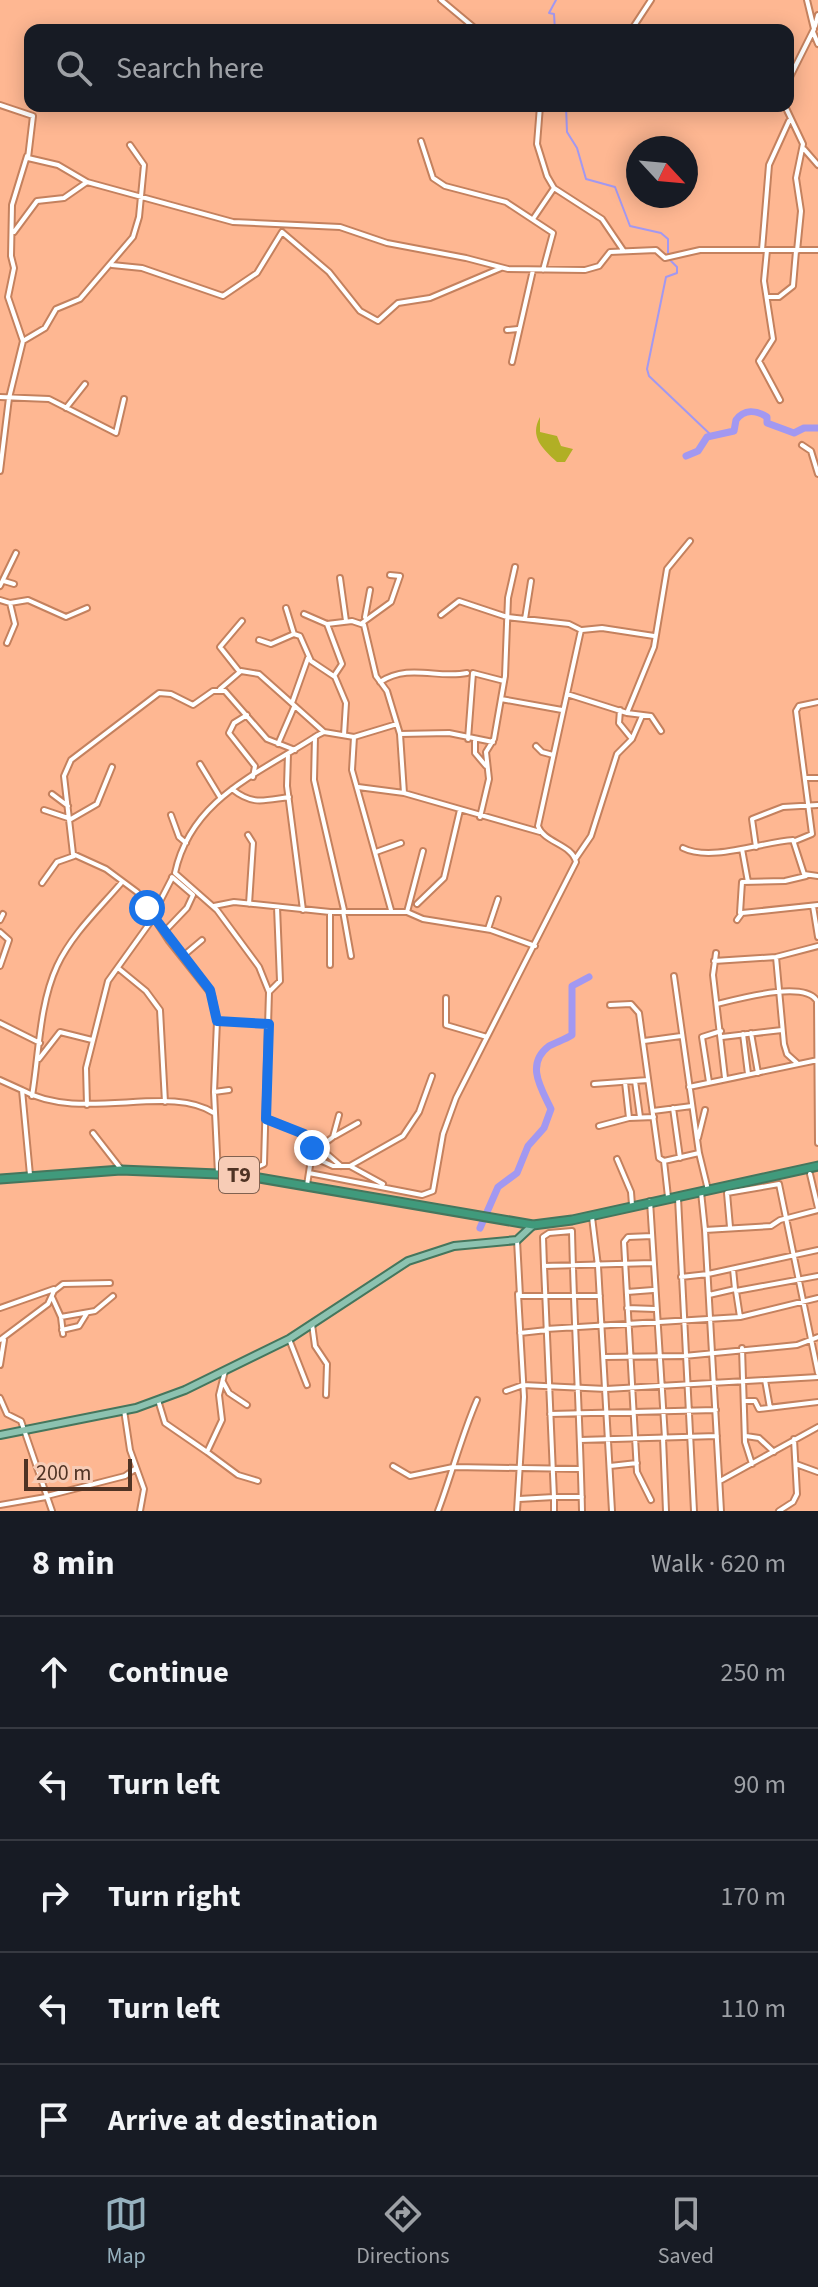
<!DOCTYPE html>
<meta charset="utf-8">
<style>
:root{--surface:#171b24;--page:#242831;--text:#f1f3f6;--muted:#9ea1a6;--line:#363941;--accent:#96b1be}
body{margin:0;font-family:"Source Sans 3",sans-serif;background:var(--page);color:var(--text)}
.compass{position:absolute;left:626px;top:136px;width:72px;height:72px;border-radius:50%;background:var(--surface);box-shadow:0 4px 20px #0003;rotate:116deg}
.scale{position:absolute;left:24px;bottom:20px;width:108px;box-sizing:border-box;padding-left:8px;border:4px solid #4f3324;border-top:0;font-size:22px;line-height:28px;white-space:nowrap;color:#4f3324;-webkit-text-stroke:6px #f7ccb6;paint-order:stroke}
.stop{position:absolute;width:24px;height:24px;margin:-18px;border:6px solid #1a73e8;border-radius:50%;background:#fff}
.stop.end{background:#1a73e8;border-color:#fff;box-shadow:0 2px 8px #0008}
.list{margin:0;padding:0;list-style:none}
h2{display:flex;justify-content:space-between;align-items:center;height:104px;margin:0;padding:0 32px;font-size:34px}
h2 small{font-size:26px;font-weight:400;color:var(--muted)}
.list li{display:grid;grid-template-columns:52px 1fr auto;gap:24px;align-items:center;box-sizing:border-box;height:112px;padding:0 32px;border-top:2px solid var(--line)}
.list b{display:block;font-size:30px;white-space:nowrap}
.list em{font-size:26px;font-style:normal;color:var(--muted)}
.icon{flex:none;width:44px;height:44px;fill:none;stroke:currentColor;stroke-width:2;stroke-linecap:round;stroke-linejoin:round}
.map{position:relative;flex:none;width:818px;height:1511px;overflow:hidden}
.search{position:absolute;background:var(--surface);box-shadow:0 4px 20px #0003;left:24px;right:24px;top:24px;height:88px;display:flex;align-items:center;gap:20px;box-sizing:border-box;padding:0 28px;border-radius:16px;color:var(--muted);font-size:30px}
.sheet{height:664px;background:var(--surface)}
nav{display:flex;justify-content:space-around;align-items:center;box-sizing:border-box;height:112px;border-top:2px solid var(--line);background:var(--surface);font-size:22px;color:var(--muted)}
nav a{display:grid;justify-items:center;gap:4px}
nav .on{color:var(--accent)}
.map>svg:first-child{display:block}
.green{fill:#b1af25}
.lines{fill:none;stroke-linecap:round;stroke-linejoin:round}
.stream{stroke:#a298f1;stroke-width:2}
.river{stroke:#a298f1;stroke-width:7}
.minor-casing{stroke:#c4815e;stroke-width:8}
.major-casing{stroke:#45765d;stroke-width:10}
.highway-casing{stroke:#45765d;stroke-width:11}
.minor{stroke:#fff;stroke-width:4}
.major{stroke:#8cc2b0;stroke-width:6}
.highway{stroke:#409a7c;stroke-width:7}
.route{stroke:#1a73e8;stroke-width:10}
.labels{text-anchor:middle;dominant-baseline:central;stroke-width:8;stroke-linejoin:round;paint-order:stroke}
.shield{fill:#f7ccb6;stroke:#816150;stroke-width:2}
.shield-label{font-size:22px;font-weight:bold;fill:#4f3324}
</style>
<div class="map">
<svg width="818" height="1511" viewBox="0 0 818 1511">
<rect width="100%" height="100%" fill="#feb792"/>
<!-- green -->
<path class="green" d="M540,417V432L557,436L561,446L573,449L565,462H557C543,449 529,437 540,417Z"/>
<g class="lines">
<!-- stream -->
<path class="stream" d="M555,30L554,14L549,13L556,0
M566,106L567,132L577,148L586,179L615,187L630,226L661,233L668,239V258L677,267V273L666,277L647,369L649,376L712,436"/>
<!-- river -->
<path class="river" d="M686,456L698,451L707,437L734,431L736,420C744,409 756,410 767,417V423L794,433L804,428H818
M480,1228L498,1187L517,1173L528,1146L544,1128L551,1109C541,1088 525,1064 549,1046C556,1042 564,1040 572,1035V986L589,977"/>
<defs>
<path id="minor" d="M441,0L477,30
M815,26L818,15
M632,29L651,0
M813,32L818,44
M788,81L814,29L807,0
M0,105L33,116L28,158L58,165L87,182L233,222L340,227L387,243L466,258L508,269L585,270L599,266L610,252L656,250L665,258L700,250H818
M540,106L537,144L547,176L554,188L602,219L623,250
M785,106L803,144L796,178L801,211L797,251
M421,141L433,178L445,186L506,202L553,233L543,270
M804,149L818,165
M533,219L554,188
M14,232L37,201L64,198L87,182
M282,232L329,272L360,311L378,321L398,303L430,298L501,268
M762,250L769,165L789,121
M767,250L764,281L773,339L759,361L780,400
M112,265L142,268L223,296L257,273L282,232
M767,297H779L793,286L796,251
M507,330L518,329
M23,341L45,328L56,309L80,299L133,237L139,217L144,165L130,145
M512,362L533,270
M0,397L49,399L116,433L124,399
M66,408L85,384
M802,445L811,451L818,474
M0,471L9,398L23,341L8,297L14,268L11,256L12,205L27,156
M340,578L346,621
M4,581L14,584
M0,586L16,553
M0,600L10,603L28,600L66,617L87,608
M286,608L294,634
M304,614L327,624L352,621L364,625L376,676L387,691L400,734L404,793
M365,617L370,590
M525,619L531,581
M362,623L391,602L400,576L390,575
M327,624L342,664L334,676
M582,630L602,628L654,636
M259,640L271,644L294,634L300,636L311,661L335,677L346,703L344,735
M7,643L15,624L10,603
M239,671L220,647L242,621
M380,682C409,663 437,679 467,673
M220,689L241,671L259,674L324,732
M567,694L627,713L651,716L661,731
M501,699L562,710
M292,703L308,658
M620,710L619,723L632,739
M627,713L654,647L667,569L690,541
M247,715L234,723L229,733L255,766L253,777
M400,734L449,733L493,742
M315,737L314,780L344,910
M354,737L352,770L391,910
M468,739L473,673L504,681
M475,741V753L486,766
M278,744L294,707
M536,746L542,752L553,755
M288,754L287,786L303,910
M200,764L220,797
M805,778H818
M358,787L404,793L540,832
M232,789C253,806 265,800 289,797
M52,794L68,806
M44,810L71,819L97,804L112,767
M171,815L179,837L186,843
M480,817L489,779L486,752L494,739L505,676L508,598L515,567
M248,835L253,843L249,904
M795,841L812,834L796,711L799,706L818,702
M756,847L752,819L783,807L818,805
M683,848C711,862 762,842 793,840L804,874L818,876
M742,849L748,882
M376,852L401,843
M576,858L591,836L617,754L632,739L642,716
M42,883L57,862L74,856
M417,904L444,878L460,810
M214,906L234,902L330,912H407L423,919L491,930L535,946
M813,906L818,937
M343,911L351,956
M330,912V965
M407,912L423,851
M740,913L742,882L785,881L806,876
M153,915L172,878
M0,920L3,914
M737,920L742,913L818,905
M488,929L498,899
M165,931L187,908L193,895L172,877
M0,932L9,940L0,966
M716,953L713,975L725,1078
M183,956L202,940
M776,957L784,1044L787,1054L797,1063
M714,961L776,957L818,946
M118,968L146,991L160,1010L165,1102
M674,976L699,1153L708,1190
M269,992L259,967L217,910L175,873C191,798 260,773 318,735L324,732L354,737L397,724
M446,998V1025L487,1037
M717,1004C738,999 805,980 817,1001L818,1143
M610,1005L631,1004L639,1013L659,1158L664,1161L699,1153
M217,1021L269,1024
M0,1023L40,1043
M751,1033L758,1073
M743,1034L748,1074
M722,1037L782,1030
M644,1041L681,1036
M39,1059L60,1032L92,1040
M0,1080L22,1090L30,1175
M635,1081L640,1117
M625,1082L629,1118
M709,1082L702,1037L721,1031
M594,1084L648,1080
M689,1087L818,1060
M22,1090C81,1123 169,1083 214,1113
M214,1092L229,1090
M32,1096C39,1055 39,1005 57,966C72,934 99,909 122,882
M87,1105L86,1068L108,981L154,917
M673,1108L680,1158
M653,1111L692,1106
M266,1119L304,1134L341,1166
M599,1126L629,1118L654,1117
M93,1133L121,1169
M335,1136L358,1123
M698,1138L705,1110
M311,1156L333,1166H350L403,1136L419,1112L432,1076
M617,1159L631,1192L632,1205
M664,1161L668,1197
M218,1166L253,1169L264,1164L269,992L280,981L277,907
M350,1166L383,1184
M309,1173L422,1195L433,1191L443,1134L456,1098L576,862C572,844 544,843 538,826L581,630L569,624L507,617L459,601L441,615
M218,1174L214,1092L217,1021L212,995L169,941L137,892L106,869L73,854L64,776L71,760L159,693L171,694L193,705L213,691H225L267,739L295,750
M810,1174L818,1208
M307,1185L312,1153L333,1137L339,1115
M701,1192L705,1230
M678,1198L694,1511
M650,1201L665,1438
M592,1217L598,1266L612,1511
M730,1227L727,1193L779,1184L818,1373
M517,1240L520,1296H600
M544,1266L653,1263
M733,1269L735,1289
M681,1277L708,1274L818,1250
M627,1292L653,1290
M709,1295L735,1289
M52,1297L61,1317L63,1334
M0,1308L54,1289
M627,1308L655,1309
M61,1317L95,1311L113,1296
M740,1317L736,1291L818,1276
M312,1324L315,1346L327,1364L326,1395
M546,1329L740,1317L818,1298
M62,1330L79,1326L87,1313
M520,1333L547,1330
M289,1339L307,1385
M0,1340L48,1304L54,1291L63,1284L110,1283
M742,1348L745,1442L752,1464
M604,1357L684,1356L797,1345L818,1337
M0,1365L4,1340
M225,1371L219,1395L222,1420L207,1452L238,1475L258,1481
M765,1380L770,1408
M223,1382L229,1393L247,1405
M506,1391L523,1385L606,1389L818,1377
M0,1398L7,1414L21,1421L52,1511
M158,1400L165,1423L207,1452
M745,1401H755L759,1409L818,1402
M124,1410L130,1450L144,1489L140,1511
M550,1414L716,1410
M746,1436L759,1438L774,1452
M663,1438L666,1511
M580,1440L717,1436
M796,1464L818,1472
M393,1466L410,1476L453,1467L580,1469
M610,1466L637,1463
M720,1481L818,1427
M47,1496L125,1476L135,1469
M582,1497H554L544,1266L543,1237L549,1233L572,1231C574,1325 580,1418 582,1511
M519,1499L554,1497V1511
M651,1500L637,1472L624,1242L628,1237L652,1236
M0,1505L46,1497
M438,1511C452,1474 461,1437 477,1400
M517,1511L524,1397L518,1294
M721,1511L705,1230L771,1226L780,1220L818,1210
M779,1511L793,1502L797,1494L794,1439"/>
<path id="major" d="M0,1435L136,1408L185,1390L289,1339L408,1261L454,1246L517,1240L533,1225"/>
<path id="highway" d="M0,1179L121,1170L242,1175L533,1225L572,1220L818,1166"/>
</defs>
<!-- minor casing -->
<use href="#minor" class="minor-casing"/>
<!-- major casing -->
<use href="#major" class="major-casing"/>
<!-- highway casing -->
<use href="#highway" class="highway-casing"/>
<!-- minor -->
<use href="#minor" class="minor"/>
<!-- major -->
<use href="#major" class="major"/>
<!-- highway -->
<use href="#highway" class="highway"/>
</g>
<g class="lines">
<!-- route -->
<path class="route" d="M147,908L210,990L217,1021L269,1024L266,1119L304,1134L312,1148"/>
</g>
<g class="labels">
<!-- shield labels -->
<rect class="shield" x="219" y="1157" width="40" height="36" rx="6"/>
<g class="shield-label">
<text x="239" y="1175">T9</text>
</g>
</g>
</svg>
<svg class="compass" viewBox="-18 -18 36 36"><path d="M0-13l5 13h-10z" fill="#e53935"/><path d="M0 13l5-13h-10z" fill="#9ea1a6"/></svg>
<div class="scale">200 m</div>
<div class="stop" style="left:147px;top:908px"></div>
<div class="stop end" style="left:312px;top:1148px"></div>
<div class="search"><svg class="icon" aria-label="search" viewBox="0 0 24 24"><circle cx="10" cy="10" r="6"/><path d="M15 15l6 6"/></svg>Search here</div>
</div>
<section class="sheet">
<h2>8 min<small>Walk · 620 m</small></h2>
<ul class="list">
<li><svg class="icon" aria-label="ahead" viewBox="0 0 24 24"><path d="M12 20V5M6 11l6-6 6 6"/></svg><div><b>Continue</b></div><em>250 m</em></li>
<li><svg class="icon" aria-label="left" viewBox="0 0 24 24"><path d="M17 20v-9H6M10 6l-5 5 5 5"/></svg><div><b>Turn left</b></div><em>90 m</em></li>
<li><svg class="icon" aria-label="right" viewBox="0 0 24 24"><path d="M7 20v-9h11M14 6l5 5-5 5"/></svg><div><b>Turn right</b></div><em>170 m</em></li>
<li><svg class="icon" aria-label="left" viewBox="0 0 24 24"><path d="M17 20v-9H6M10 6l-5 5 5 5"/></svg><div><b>Turn left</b></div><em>110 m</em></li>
<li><svg class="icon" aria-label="arrive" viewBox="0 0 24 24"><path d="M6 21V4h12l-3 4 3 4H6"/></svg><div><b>Arrive at destination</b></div></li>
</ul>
</section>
<nav>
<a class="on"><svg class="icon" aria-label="map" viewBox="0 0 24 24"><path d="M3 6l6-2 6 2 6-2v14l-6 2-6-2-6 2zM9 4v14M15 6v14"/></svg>Map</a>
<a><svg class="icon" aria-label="directions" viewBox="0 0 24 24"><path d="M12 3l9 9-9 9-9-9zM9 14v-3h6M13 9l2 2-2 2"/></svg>Directions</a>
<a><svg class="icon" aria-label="saved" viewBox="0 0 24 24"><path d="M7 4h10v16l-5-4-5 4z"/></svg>Saved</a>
</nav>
